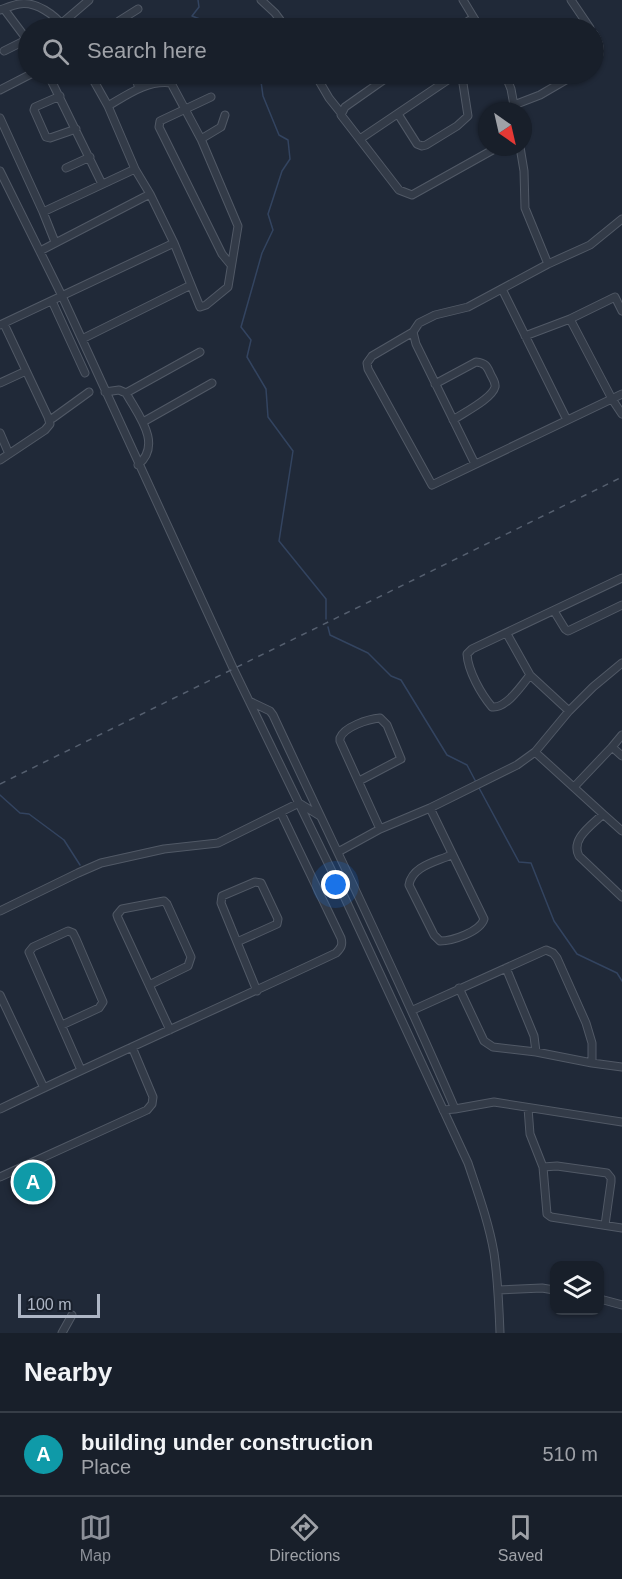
<!DOCTYPE html>
<style>
:root{--surface:#181f2a;--page:#252c36;--text:#f1f3f6;--muted:#9fa2a8;--line:#363d47;--accent:#8c9099}
body{margin:0;font-family:Arial,sans-serif;background:var(--page);color:var(--text)}
.controls{position:absolute;right:18px;bottom:18px;display:grid;overflow:hidden;border-radius:12px;box-shadow:0 2px 4px #0004}
.controls button{width:54px;height:54px;display:grid;place-items:center;padding:0;border:0;border-bottom:2px solid var(--line);background:var(--surface);color:var(--text);font:30px sans-serif}
.compass{position:absolute;left:478px;top:102px;width:54px;height:54px;border-radius:50%;background:var(--surface);box-shadow:0 2px 4px #0004;rotate:146deg}
.scale{position:absolute;left:18px;bottom:15px;width:82px;box-sizing:border-box;padding-left:6px;border:3px solid #aeb6c5;border-top:0;font-size:16px;line-height:21px;white-space:nowrap;color:#aeb6c5;-webkit-text-stroke:4px #19202c;paint-order:stroke}
.you{position:absolute;left:336px;top:885px;width:21px;height:21px;margin:-15px;border:4px solid #fff;border-radius:50%;background:#1a73e8;box-shadow:0 0 0 9px #1a73e833}
.badge{display:grid;place-items:center;width:39px;height:39px;border-radius:50%;background:var(--accent);color:#fff;font-size:20px;font-weight:700}
.pin{position:absolute;translate:-50% -50%;border:3px solid #fff;box-shadow:0 2px 6px #0006}
.list{margin:0;padding:0;list-style:none}
h2{display:flex;justify-content:space-between;align-items:center;height:78px;margin:0;padding:0 24px;font-size:26px}
h2 small{font-size:20px;font-weight:400;color:var(--muted)}
.list li{display:grid;grid-template-columns:39px 1fr auto;gap:18px;align-items:center;box-sizing:border-box;height:84px;padding:0 24px;border-top:2px solid var(--line)}
.list b{display:block;font-size:22px;white-space:nowrap}
.list p{margin:0;font-size:20px;white-space:nowrap;color:var(--muted)}
.list em{font-size:20px;font-style:normal;color:var(--muted)}
.icon{flex:none;width:33px;height:33px;fill:none;stroke:currentColor;stroke-width:2;stroke-linecap:round;stroke-linejoin:round}
.map{position:relative;flex:none;width:622px;height:1333px;overflow:hidden}
.search{position:absolute;background:var(--surface);box-shadow:0 2px 4px #0004;left:18px;right:18px;top:18px;height:66px;display:flex;align-items:center;gap:15px;box-sizing:border-box;padding:0 21px;border-radius:33px;color:var(--muted);font-size:22px}
.sheet{height:162px;background:var(--surface)}
nav{display:flex;justify-content:space-around;align-items:center;box-sizing:border-box;height:84px;border-top:2px solid var(--line);background:var(--surface);font-size:16px;color:var(--muted)}
nav a{display:grid;justify-items:center;gap:3px}
nav .on{color:var(--accent)}
.map>svg:first-child{display:block}
.lines{fill:none;stroke-linecap:round;stroke-linejoin:round}
.stream{stroke:#334460;stroke-width:1.5}
.minor-casing{stroke:#515966;stroke-width:9}
.minor{stroke:#333b48;stroke-width:7}
.rail{stroke:#555f6f;stroke-width:1.5;stroke-dasharray:6 6;stroke-linecap:butt}
</style>
<div class="map">
<svg width="622" height="1333" viewBox="0 0 622 1333">
<rect width="100%" height="100%" fill="#202938"/>
<g class="lines">
<!-- stream -->
<path class="stream" d="M198,0L199,7L192,16L223,28
M260,74L263,96L279,135L288,140L290,159L282,171L268,214L273,230L262,253L241,327L251,340L247,357L266,389L268,417L293,451L279,541L326,599V619
M328,627L330,635L368,653L391,676L401,680L447,755L467,765L476,782
M478,786L519,862L531,863L554,921L577,954L617,973L622,981
M0,795L20,813L29,814L64,840L80,865"/>
<defs>
<path id="minor" d="M261,0L275,13L286,28
M463,0L480,28
M571,0L590,28
M4,9L28,41
M0,10C6,8 13,5 19,4C36,1 55,15 65,28
M61,24L89,0
M114,28L119,21L138,9
M160,28L163,25
M458,28L473,18
M594,34C600,44 603,54 594,63
M4,51L28,39
M48,74L102,184
M134,74L139,88
M315,74L329,98L341,113
M392,74L345,107L341,115L399,190L412,195L498,147
M505,74L511,89L515,111
M0,90L31,74
M60,96L35,107L34,110L46,137L50,138L76,129
M211,97L160,121L159,127L222,254L231,265
M514,105L540,95L576,74
M108,106C127,95 147,80 171,83L201,139L238,226L228,287L206,305L200,307L174,243L150,194
M0,118L43,212
M201,139L221,127L225,115
M360,139L455,75L462,77L468,116L457,126L426,145L422,146L417,144L398,114
M520,147L524,171L525,208L548,264
M66,168L90,157
M0,171L62,296L233,668L343,894L468,1163C478,1193 489,1223 494,1253C498,1280 499,1306 500,1333
M622,219L590,245L548,264L468,307L435,315L419,323L413,332L372,356L367,363L368,369L432,485L622,394
M55,242L43,212L135,169
M40,251L150,194L135,169L108,106L90,74
M502,289L567,420
M52,301L85,373
M570,319L612,399L622,414
M0,325L174,243
M413,332L416,344L475,464
M525,336L570,319L615,297L622,311
M82,339L191,285
M0,383L26,371
M435,384L476,362C485,363 487,366 490,373C492,378 496,382 495,387C492,399 463,413 453,420
M105,392L119,390L126,393C138,415 163,444 138,465
M126,393L200,352
M53,418L89,392
M143,422L212,383
M0,433L9,454
M0,460L45,430L50,424L48,417L4,324
M554,611L565,629L568,631L622,605
M507,634L530,675
M249,701L270,711L273,715C334,846 398,976 455,1109L443,1110
M569,711L530,675C522,685 506,709 492,707C481,694 468,671 467,654L472,649L622,578
M612,747L622,735
M535,752L603,814
M359,781L401,759L387,725L380,718C368,719 344,727 340,738V741L380,829
M575,786L612,747L622,756
M430,808L484,919C480,932 452,941 440,941L434,935L409,885C412,866 436,862 451,855
M622,831L603,814C592,825 570,839 579,856L622,897
M338,852L380,829L430,808L517,765L535,752L569,711L593,687L622,663
M0,911L78,873L101,863L164,849L218,843L299,803L320,816
M237,942L277,924L278,919L261,883L255,882L222,896L221,903L257,991
M506,968L534,1036L536,1052
M149,985L188,966L191,957L167,904L164,901L122,909L117,915L118,918L170,1030
M0,995L44,1088
M413,1010L546,950L553,953L557,958L586,1023L592,1043V1063L536,1052L493,1047L484,1041L459,988
M62,1025L99,1008L103,1002L76,939L73,933L68,931L33,947L29,952L81,1070
M592,1063L622,1067
M528,1108L530,1134L543,1167L547,1214L551,1217L622,1228
M0,1109C111,1055 224,1006 336,953C341,948 343,945 341,938L281,813
M455,1109L494,1102L622,1122
M543,1167L557,1166L607,1173L611,1178V1182L605,1225
M0,1177L147,1110L152,1104L153,1097L132,1047
M498,1290L542,1288L554,1290
M600,1299L622,1305
M62,1333L72,1315"/>
</defs>
<!-- minor casing -->
<use href="#minor" class="minor-casing"/>
<!-- minor -->
<use href="#minor" class="minor"/>
<!-- rail -->
<path class="rail" d="M0,784L622,477"/>
</g>
</svg>
<div class="controls">
<button><svg class="icon" aria-label="layers" viewBox="0 0 24 24"><path d="M12 4l9 5-9 5-9-5zM3 14l9 5 9-5"/></svg></button>
</div>
<svg class="compass" viewBox="-18 -18 36 36"><path d="M0-13l5 13h-10z" fill="#e53935"/><path d="M0 13l5-13h-10z" fill="#9fa2a8"/></svg>
<div class="scale">100 m</div>
<div class="you"></div>
<div class="pin badge" style="left:33px;top:1182px;background:#0f9aa8">A</div>
<div class="search"><svg class="icon" aria-label="search" viewBox="0 0 24 24"><circle cx="10" cy="10" r="6"/><path d="M15 15l6 6"/></svg>Search here</div>
</div>
<section class="sheet">
<h2>Nearby<small></small></h2>
<ul class="list">
<li><span class="badge" style="background:#0f9aa8">A</span><div><b>building under construction</b><p>Place</p></div><em>510 m</em></li>
</ul>
</section>
<nav>
<a class="on"><svg class="icon" aria-label="map" viewBox="0 0 24 24"><path d="M3 6l6-2 6 2 6-2v14l-6 2-6-2-6 2zM9 4v14M15 6v14"/></svg>Map</a>
<a><svg class="icon" aria-label="directions" viewBox="0 0 24 24"><path d="M12 3l9 9-9 9-9-9zM9 14v-3h6M13 9l2 2-2 2"/></svg>Directions</a>
<a><svg class="icon" aria-label="saved" viewBox="0 0 24 24"><path d="M7 4h10v16l-5-4-5 4z"/></svg>Saved</a>
</nav>
